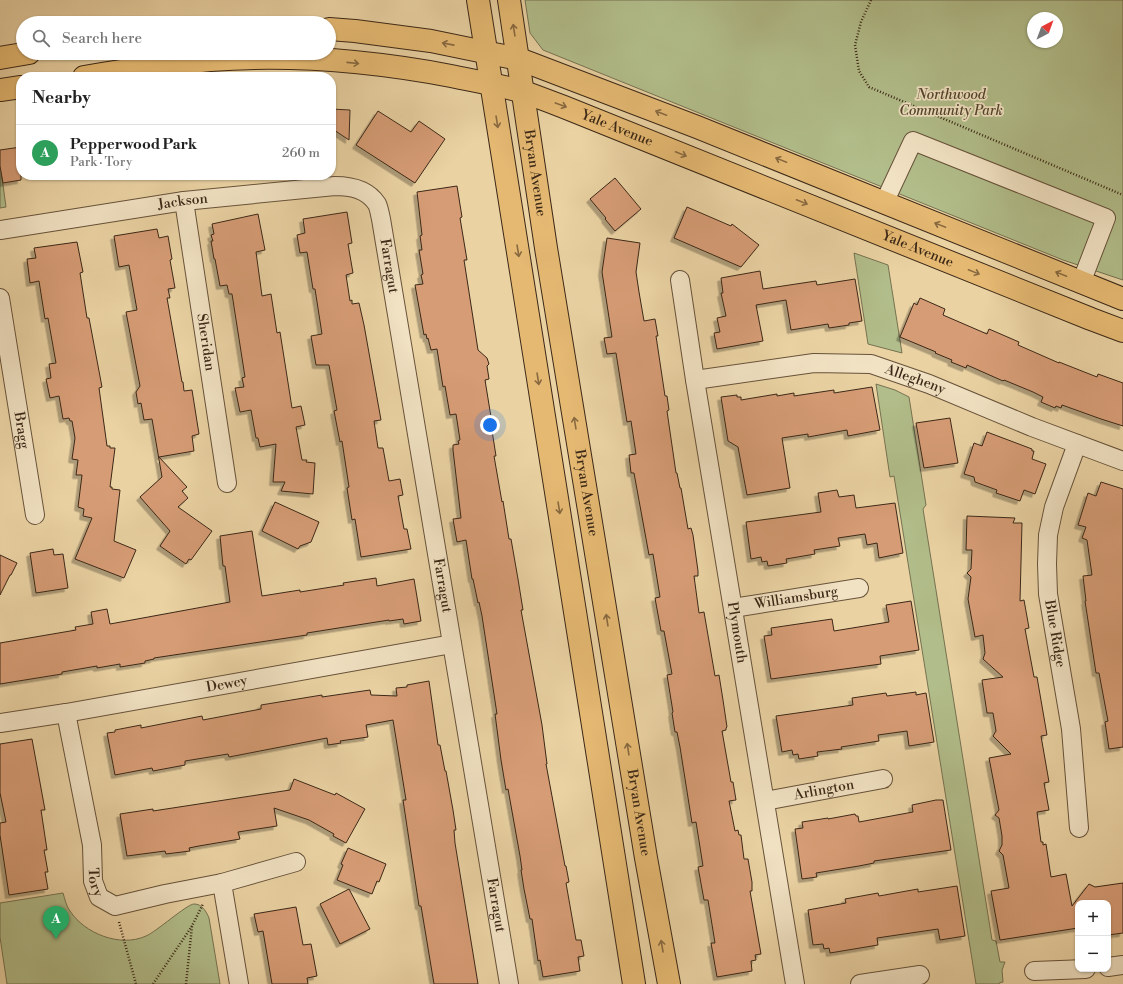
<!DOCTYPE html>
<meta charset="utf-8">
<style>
:root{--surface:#fff;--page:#f6f6f6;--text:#222;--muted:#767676;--line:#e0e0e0;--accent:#0b8043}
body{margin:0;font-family:"Libre Bodoni",serif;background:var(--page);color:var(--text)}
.controls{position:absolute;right:12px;bottom:12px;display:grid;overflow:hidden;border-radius:8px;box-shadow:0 1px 3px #0004}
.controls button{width:36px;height:36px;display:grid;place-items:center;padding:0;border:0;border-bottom:1px solid var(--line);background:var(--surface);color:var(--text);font:20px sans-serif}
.compass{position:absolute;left:1027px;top:12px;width:36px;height:36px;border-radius:50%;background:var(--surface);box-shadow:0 1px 3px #0004;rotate:41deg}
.you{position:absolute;left:490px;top:425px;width:14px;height:14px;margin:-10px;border:3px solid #fff;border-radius:50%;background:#1a73e8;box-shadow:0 0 0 6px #1a73e833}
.badge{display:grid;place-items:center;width:26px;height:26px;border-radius:50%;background:var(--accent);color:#fff;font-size:13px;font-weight:700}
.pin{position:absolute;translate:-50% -33px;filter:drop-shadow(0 1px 2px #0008)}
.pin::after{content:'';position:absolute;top:21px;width:14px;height:12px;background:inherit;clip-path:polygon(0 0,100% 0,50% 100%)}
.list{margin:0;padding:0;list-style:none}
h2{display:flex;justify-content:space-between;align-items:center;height:52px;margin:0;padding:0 16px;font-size:17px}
h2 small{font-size:13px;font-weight:400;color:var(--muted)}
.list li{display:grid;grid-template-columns:26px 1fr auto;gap:12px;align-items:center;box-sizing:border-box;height:56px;padding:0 16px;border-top:1px solid var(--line)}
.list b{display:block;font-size:15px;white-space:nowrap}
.list p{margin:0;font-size:13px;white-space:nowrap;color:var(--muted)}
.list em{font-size:13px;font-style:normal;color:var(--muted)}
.icon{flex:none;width:22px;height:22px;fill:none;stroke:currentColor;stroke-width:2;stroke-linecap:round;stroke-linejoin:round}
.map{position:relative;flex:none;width:1123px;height:984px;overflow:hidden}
.search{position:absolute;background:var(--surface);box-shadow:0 1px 3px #0004;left:16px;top:16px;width:320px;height:44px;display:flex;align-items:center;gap:10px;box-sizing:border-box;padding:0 14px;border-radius:22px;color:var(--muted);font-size:15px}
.panel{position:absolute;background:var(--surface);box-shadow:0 1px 3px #0004;left:16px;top:72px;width:320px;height:108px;border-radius:16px}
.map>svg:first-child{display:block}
.green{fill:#b1bd8a;stroke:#767250;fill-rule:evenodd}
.building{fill:#d69c75;stroke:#3b2817;filter:url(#shadow)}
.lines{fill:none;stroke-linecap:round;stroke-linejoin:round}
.minor-casing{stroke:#67523a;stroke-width:20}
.major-casing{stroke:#3b2817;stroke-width:24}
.path{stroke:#3b2817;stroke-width:2.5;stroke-dasharray:1 2;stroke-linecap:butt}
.minor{stroke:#f1e2c3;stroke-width:18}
.major{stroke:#e5b972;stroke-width:22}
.oneway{stroke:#886940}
.labels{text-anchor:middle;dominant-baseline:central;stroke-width:3.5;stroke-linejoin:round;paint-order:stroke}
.park-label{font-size:14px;font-style:italic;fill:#53462e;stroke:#f1e2c3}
.street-label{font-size:14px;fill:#3b2817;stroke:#f1e2c3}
</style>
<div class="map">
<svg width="1123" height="984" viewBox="0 0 1123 984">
<defs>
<filter id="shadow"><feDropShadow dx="-3.5" dy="3.5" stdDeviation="0" flood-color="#0004"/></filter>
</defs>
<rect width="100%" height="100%" fill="#ead2a3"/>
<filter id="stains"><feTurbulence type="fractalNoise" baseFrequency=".005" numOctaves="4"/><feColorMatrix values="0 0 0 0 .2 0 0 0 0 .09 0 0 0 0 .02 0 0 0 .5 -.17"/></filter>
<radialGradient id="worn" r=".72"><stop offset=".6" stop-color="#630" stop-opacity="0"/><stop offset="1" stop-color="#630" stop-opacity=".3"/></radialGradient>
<!-- green -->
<path class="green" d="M525,0H1123V280L1063,260L543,50L530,33ZM1033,18H1057V42H1033Z
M0,163L6,207L0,208Z
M854,253L888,265L902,353L868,344Z
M876,384L895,390L909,397L926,505L923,509L992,940L996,941L1000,962H1005L1002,970L1003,982L999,983V984H976L894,476L890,477Z
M63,893C65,899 66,906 70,911C84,933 120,948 146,936C156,932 187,904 194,904C202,904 206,911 209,918L220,984H7L0,937V903Z"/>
<!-- building -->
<path class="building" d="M331,109L350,110L349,140L331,128Z
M378,111L411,132L419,121L445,139L415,183L356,145Z
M21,147V180L3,183L0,166V150Z
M615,178L641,209L615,231L605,219L606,218L590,199Z
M457,186L462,217L460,218L467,260H464L478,350L487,358L489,364L487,366L489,379L485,380L491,417L490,418L496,456H494L502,502L503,501L509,539H511L518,579L523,610H521L542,725L547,764H546L565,866H566L569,882L566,883L576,940H581L584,956L578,957L580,971L543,977L540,960L538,961L532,919H530L524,889L521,870H522L520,856L508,789L506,790L501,760L495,714H497L482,616L479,602L478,603L473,579H472L466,540L457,542L453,519L461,518L453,450V445L459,444L458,441L460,440L456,414L450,415L445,386L443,387L437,349L431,350L428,338L427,339L426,334L424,335L415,285L423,284L421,275L423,274L419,250H422L420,236L422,235L417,192Z
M687,207L731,226L732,224L759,245L741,267L674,238Z
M347,212L352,243L348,244L353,273L346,275L350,301L352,300V304L359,303L364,325L381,420L374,421L378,448H383L389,481L400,479L403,495L398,496L404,529H407L411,549L361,557L355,519L352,520L347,488L349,487L342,441L340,442L334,411L337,410L329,365H316L311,336L322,334L315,289H313L307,252L300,253L297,235L305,233L303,219Z
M258,214L265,250L256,252L262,296L271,294L277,333L280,332L292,408L301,406L305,425L296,427L302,460H307L306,462L315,463L313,494L281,491L285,482H273L276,444L260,447L258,438H256L251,410L240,412L235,388L244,387L242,378L245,377L232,294H229L227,285L220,286L215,259H214L211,241H213L211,235L214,234L212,224Z
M157,229L159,238L168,236L172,259L170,260L175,288L168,289L170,298H167L182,382H183L184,391L192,390L199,434L192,436L194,451L159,457L187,487L182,491L188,498L178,507L212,531L191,560L189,559L186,564L160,546L170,531L140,497L162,477L152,419L144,420L141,403L138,404L136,392L140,386L126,312L137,310L129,265L119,267L114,236Z
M607,238L640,243L636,272L639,292L644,321L655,319L658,336H656L665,396H667L669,410L667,411L676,473H677L680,488H681L688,529L691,528L693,535L698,571V576H694L699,613L704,612L715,676L719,675L723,700L727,727L726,728V730L722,731L731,782H733L736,800L729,801L735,831L738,830L739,835H741L744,859H748L752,882V891H750L761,954L755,955L756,960L751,961L752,971L717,977L711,943H715L708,900H704L698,867L703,866L696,822L692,823L680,747L677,732H675L672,713L673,712L667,675L672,674L664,631H661L655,598L660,597L653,554L649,555L634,473H631L629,455L636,454L631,421L627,422L616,353L607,354L604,338L612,337L602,272Z
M77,242L83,272L80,273L87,318H89L102,387L99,388L107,446H110V448H115L110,487H112V489L120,490L114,541L136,550L124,578L75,559L92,518L83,516L84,509L78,507L82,475H76L78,460L72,459L75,438L72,421H70L69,418L63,419L59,396L50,398L46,379L51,378L49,364L56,363L48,318L45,319L39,281L30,283L27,259L36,258L34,248Z
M760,271L763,289L816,281L817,285L855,279L862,321L849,323V325L829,328L828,324L791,330L786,300L756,305L763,341L717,349L714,333L720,332L717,318L726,316L721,293H723L721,278Z
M920,298L945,309L943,315L987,334L989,329L1019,342L1018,345L1059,363V362L1097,377L1098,374L1123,383V426L1101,419L1062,405L1061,408L1056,406L1055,408L1041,402L1043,397L1033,392L1004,380L1003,381L967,365L966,368L951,362L952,360L935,353L936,352L900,337L914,303L917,305Z
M872,387L880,430L848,436L847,430L808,437V434L782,438L790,488L747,495L738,447L728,441L721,397L737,395V397H741V400L777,394V396L794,393V396L834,390V393Z
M950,418L958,463L924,468L916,423Z
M987,432L1032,449V451H1034L1032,459L1046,464L1035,494L1024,490L1020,501L996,493L997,490L975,482L974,477L964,474L974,443L982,446Z
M1101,482L1123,489V747L1109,749L1105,722L1108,721L1099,673H1096L1085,601H1086L1083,576L1092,575L1087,540L1082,538L1086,527L1078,525L1088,493L1096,496Z
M837,490L839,497L854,495L856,508L895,503L903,553L879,558L877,543L867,545L865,534L838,538L840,546L814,550L815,554L786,559L787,563L768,566L767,561L762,562L761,557L751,559L746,522L821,512L818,493Z
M275,502L319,522L311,542L300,546L298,549L262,531Z
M967,516L1015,518L1013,523H1022L1020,601L1024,600L1029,628L1025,629L1034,677H1037L1047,735L1041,736L1049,782L1044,783L1049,810L1037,812L1041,842H1043V845L1046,844L1051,877L1066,874L1072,906L1089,884L1095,887L1123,883V933L1108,935V903H1078V928L1000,940L991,891L1009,888L1003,855L999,851L1002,845V836L999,818L995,815L999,810L989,758L1011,754L993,736L996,731L993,713H987L982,680L1003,677L983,659L985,653L983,635L975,637L968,599L971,577L967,573L971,569L972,550H966Z
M252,531L262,596L300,590V592L344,585L343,583L376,578L377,586L414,579L421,621L404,624L403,619L389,621V620L307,633V635L154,658V659L145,661V663L120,667V664L97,668V666L62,672V674L0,684V643L76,630L75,627L93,624L91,612L107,609L110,624L230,602L225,566H223L220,536Z
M53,549L54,555L63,554L68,588L36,593L30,553Z
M0,555L17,563L11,575H10L0,595Z
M911,601L919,650L880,656L881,664L771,679L764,636L772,635L771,628L832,619L834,631L889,622L886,605Z
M429,681L438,745H440L445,771H446L453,810L456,830H454L455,843L478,984H434L421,906H419L403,800H406L393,720L366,725L368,737L340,741L341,743L328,745L327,738L229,757L228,754L185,761V765L153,771L152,768L115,775L107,733L115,732V730L141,725V728L202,716L203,720L261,709V705L322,695V697L370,690L371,695L397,696L396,688L407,687V685Z
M916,692V695L926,693L934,742L909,746L907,731L878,735L879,741L841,747L842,749L817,752L818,756L799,759L798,754L793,755L792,750L782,752L776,716L853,705L852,698L886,693L887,696Z
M32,739L45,810H41L47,850H44L48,872H45L48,889L9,895L0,835V823L6,822L0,793V744Z
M294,779L335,795L336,793L365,809L346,843L333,836L334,834L309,820L274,808L277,826L238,832L240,839L199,846L189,848L190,851L166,854L165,851L127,856L120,814L153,809V811L290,790Z
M936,800H943L951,850L874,861V863L859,866L816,873L817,877L802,879L795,829L803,828L802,822L828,818V819L855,814L856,816H858L859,822L913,812L912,805Z
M348,848L386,864L379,882L377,881L372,894L337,880L343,865L341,864Z
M957,886L965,936L940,940L938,929L877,938L878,945L830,953L829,948L824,949L823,944L813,945L808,910L846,903L845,899L878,893L879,896L918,889V892Z
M349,889L370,929L340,944L320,904Z
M296,907L303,945L311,944L317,976L307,978L308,984H272L263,931L258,932L254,914Z"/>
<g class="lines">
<defs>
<g id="minor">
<path id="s1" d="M184,201L227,483"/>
<path d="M884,203L913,141L1106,218L1081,283"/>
<path id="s2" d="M0,230L184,201L335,186C351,186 367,189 377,204C379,208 380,215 381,219L509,984"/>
<path id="s3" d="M680,280L695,380L795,984"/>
<path id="s4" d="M0,298L35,515"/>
<path id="s5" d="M695,380L814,363L871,364L929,384L1032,427L1123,461"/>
<path id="s6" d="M1077,444L1054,507L1048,535L1047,564L1048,594L1071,729L1079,828"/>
<path id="s7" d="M733,608L859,588"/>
<path id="s8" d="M66,713L92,845L93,881L99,897L115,906L165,894L222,883L296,862"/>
<path id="s9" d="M0,723L66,713L452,644"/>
<path id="s10" d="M765,801L883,779"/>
<path d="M222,883L239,984"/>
<path d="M1108,967L1123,965"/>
<path d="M1034,971L1086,969"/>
<path d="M860,984L920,975"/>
</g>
<g id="major">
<path d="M478,0L634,984"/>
<path id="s11" d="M509,0L546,248L646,858L669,984"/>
<path d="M329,29L355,31L431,41L519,59L697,127L1123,299"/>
<path d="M0,58L29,53"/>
<path id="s12" d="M84,77C126,70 168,64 210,60C290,54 372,61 451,76C475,81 500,85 524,92C538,97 551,102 564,107L1091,319L1123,331"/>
<path d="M0,90L21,87"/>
</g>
</defs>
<!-- minor casing -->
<use href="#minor" class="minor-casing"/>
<!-- major casing -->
<use href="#major" class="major-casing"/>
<!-- path -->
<path class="path" d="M871,0L861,22L855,45L859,71L869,87L1123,195
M119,922L136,984
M153,984L192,926
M186,984L192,926L203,904"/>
<!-- minor -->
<use href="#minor" class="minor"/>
<!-- major -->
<use href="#major" class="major"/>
</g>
<!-- one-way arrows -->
<defs><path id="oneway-shaft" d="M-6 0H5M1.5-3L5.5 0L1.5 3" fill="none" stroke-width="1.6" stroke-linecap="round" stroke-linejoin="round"/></defs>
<g class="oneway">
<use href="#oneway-shaft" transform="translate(514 30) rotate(-99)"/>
<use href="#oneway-shaft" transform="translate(448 44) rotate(-169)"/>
<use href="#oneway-shaft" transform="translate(353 63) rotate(6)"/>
<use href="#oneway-shaft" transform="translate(561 105) rotate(20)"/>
<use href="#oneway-shaft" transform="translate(661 113) rotate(-159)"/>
<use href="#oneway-shaft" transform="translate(497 122) rotate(81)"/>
<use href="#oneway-shaft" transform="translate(681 154) rotate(22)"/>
<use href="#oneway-shaft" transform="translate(781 160) rotate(-158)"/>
<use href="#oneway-shaft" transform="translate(802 202) rotate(22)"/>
<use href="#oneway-shaft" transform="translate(940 225) rotate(-158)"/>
<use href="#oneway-shaft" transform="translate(518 251) rotate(81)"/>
<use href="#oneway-shaft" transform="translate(974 272) rotate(22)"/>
<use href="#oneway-shaft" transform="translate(1061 274) rotate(-158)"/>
<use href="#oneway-shaft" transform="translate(538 379) rotate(81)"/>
<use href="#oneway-shaft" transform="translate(575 423) rotate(-99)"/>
<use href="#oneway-shaft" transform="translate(559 508) rotate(81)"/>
<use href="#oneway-shaft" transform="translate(607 620) rotate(-99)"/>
<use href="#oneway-shaft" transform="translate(628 749) rotate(-99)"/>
<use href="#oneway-shaft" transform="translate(662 946) rotate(-100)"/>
</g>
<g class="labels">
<!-- park labels -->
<g class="park-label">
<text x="951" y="95">Northwood<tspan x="951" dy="16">Community Park</tspan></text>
</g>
<!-- street labels -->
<g class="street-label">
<text stroke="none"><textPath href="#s12" startOffset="544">Yale Avenue</textPath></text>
<text stroke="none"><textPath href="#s11" startOffset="175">Bryan Avenue</textPath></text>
<text stroke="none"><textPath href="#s2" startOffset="185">Jackson</textPath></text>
<text stroke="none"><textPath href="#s12" startOffset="868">Yale Avenue</textPath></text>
<text stroke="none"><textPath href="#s2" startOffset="449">Farragut</textPath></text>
<text stroke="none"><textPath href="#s1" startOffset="143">Sheridan</textPath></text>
<text stroke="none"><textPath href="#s5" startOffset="224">Allegheny</textPath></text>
<text stroke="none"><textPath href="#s4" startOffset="134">Bragg</textPath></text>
<text stroke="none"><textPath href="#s11" startOffset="499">Bryan Avenue</textPath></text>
<text stroke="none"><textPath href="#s2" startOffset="773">Farragut</textPath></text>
<text stroke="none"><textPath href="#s7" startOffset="64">Williamsburg</textPath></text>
<text stroke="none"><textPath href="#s3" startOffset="357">Plymouth</textPath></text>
<text stroke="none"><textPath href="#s6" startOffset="195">Blue Ridge</textPath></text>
<text stroke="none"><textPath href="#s9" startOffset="230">Dewey</textPath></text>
<text stroke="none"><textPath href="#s10" startOffset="60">Arlington</textPath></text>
<text stroke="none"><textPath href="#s11" startOffset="823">Bryan Avenue</textPath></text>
<text stroke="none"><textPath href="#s8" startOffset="172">Tory</textPath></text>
<text stroke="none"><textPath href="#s2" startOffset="1097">Farragut</textPath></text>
</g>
</g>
<rect width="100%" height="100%" filter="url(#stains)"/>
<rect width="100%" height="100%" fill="url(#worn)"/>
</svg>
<div class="controls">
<button>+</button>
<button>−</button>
</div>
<svg class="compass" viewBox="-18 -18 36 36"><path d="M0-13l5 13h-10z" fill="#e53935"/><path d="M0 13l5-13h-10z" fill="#767676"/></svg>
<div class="you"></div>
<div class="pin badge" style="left:56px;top:939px;background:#2e9e5b">A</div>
<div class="search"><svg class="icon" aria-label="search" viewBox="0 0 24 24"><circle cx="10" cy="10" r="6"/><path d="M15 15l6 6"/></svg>Search here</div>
<section class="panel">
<h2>Nearby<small></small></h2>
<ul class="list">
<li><span class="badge" style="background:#2e9e5b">A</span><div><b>Pepperwood Park</b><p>Park · Tory</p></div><em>260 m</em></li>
</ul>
</section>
</div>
